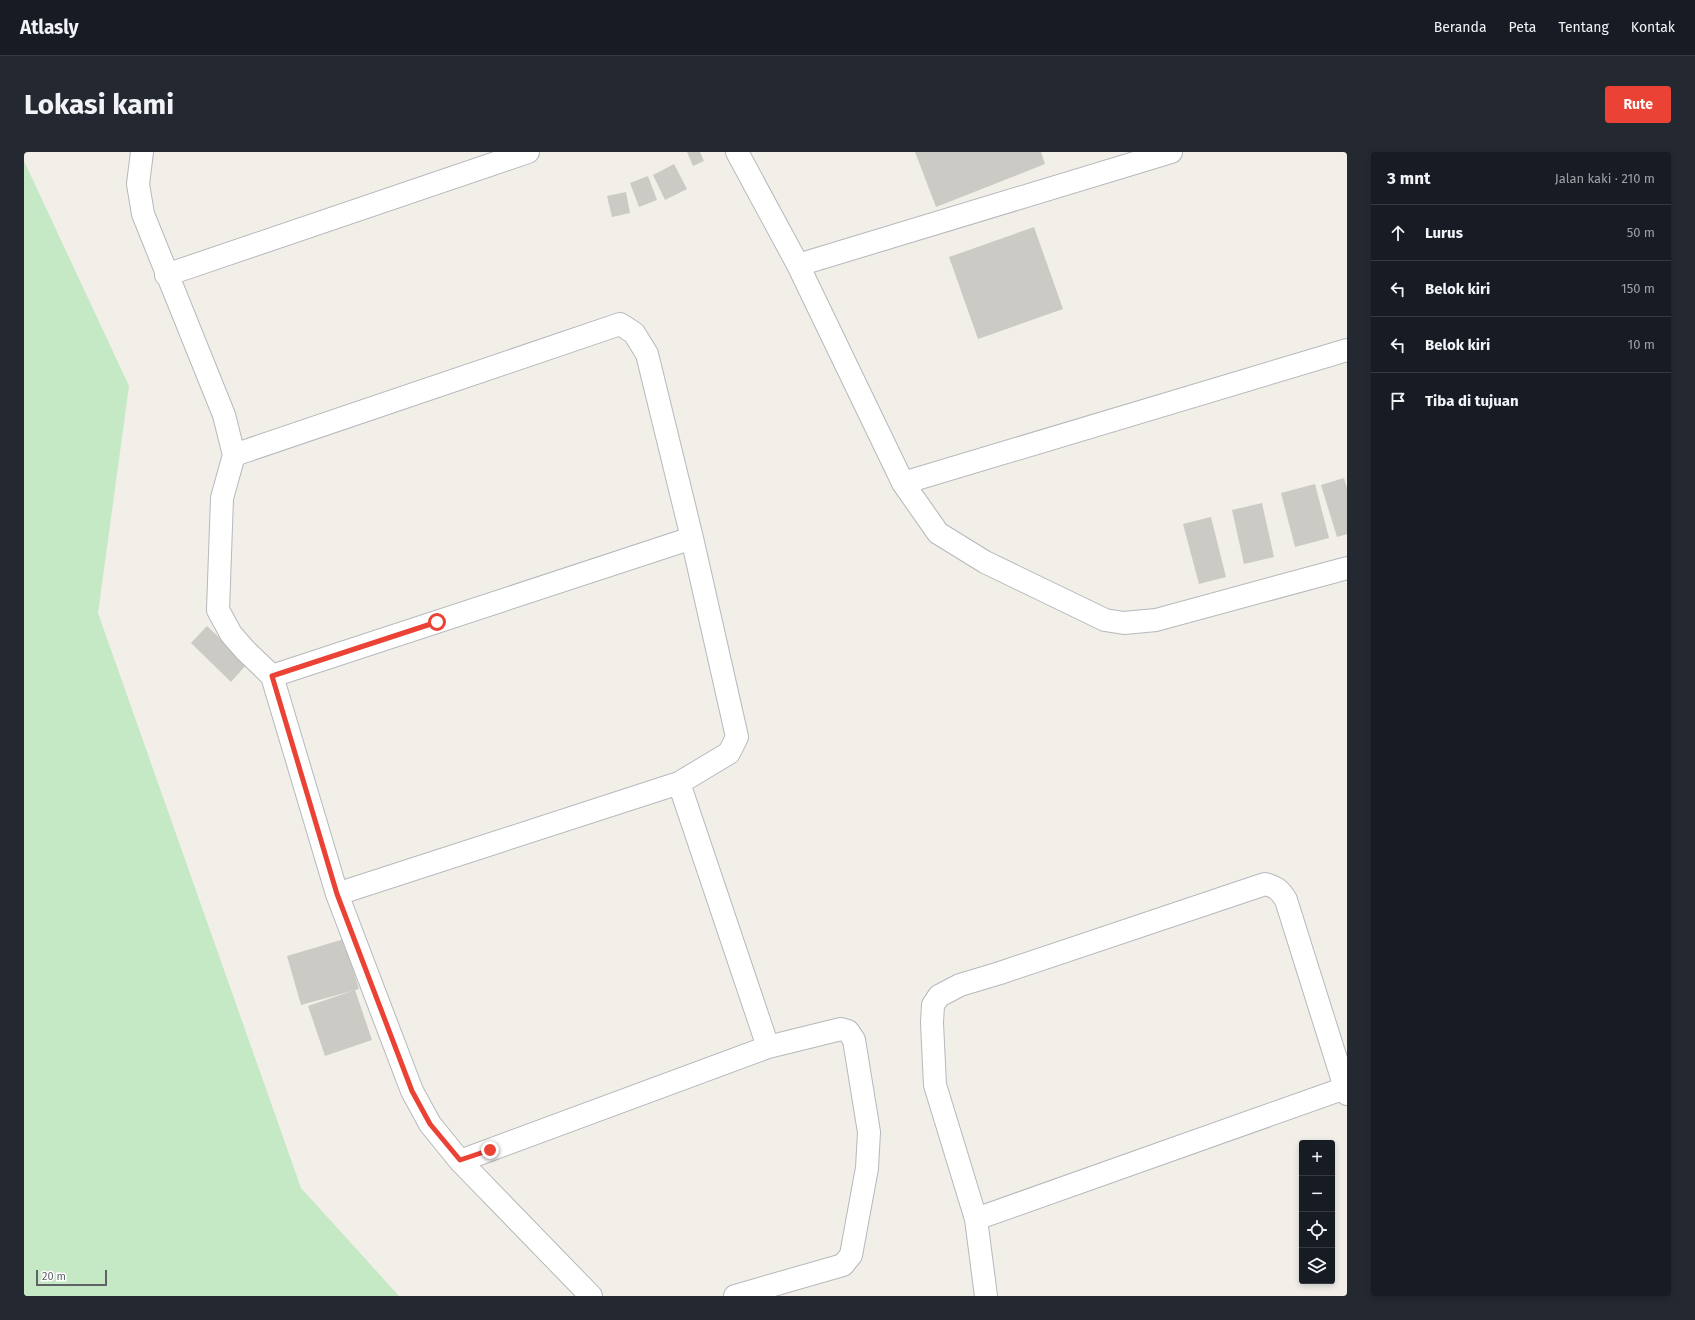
<!DOCTYPE html>
<html lang="id">
<meta charset="utf-8">
<style>
:root{--surface:#171b24;--page:#242831;--text:#f1f3f6;--muted:#9ea1a6;--line:#363941;--accent:#ea4335}
body{margin:0;font-family:"Fira Sans",sans-serif;background:var(--page);color:var(--text)}
.controls{position:absolute;right:12px;bottom:12px;display:grid;overflow:hidden;border-radius:4px;box-shadow:0 2px 6px #0003}
.controls button{width:36px;height:36px;display:grid;place-items:center;padding:0;border:0;border-bottom:1px solid var(--line);background:var(--surface);color:var(--text);font:20px sans-serif}
.scale{position:absolute;left:12px;bottom:10px;width:71px;box-sizing:border-box;padding-left:4px;border:2px solid #5f6368;border-top:0;font-size:11px;line-height:14px;white-space:nowrap;color:#5f6368;-webkit-text-stroke:3px #fff;paint-order:stroke}
.stop{position:absolute;width:12px;height:12px;margin:-9px;border:3px solid #ea4335;border-radius:50%;background:#fff}
.stop.end{background:#ea4335;border-color:#fff;box-shadow:0 1px 4px #0008}
.list{margin:0;padding:0;list-style:none}
h2{display:flex;justify-content:space-between;align-items:center;height:52px;margin:0;padding:0 16px;font-size:17px}
h2 small{font-size:13px;font-weight:400;color:var(--muted)}
.list li{display:grid;grid-template-columns:26px 1fr auto;gap:12px;align-items:center;box-sizing:border-box;height:56px;padding:0 16px;border-top:1px solid var(--line)}
.list b{display:block;font-size:15px;white-space:nowrap}
.list em{font-size:13px;font-style:normal;color:var(--muted)}
.icon{flex:none;width:22px;height:22px;fill:none;stroke:currentColor;stroke-width:2;stroke-linecap:round;stroke-linejoin:round}
.map{position:relative;flex:none;width:1323px;height:1144px;overflow:hidden;border-radius:4px}
header{display:flex;align-items:center;gap:24px;box-sizing:border-box;height:56px;padding:0 20px;background:var(--surface);border-bottom:1px solid var(--line)}
header strong{font-size:19px}
nav{display:flex;gap:22px;margin-inline-start:auto;font-size:14px}
.intro{display:flex;align-items:center;justify-content:space-between;box-sizing:border-box;height:96px;padding:0 24px}
h1{margin:0;font-size:28px}
.button{padding:10px 18px;border-radius:4px;background:var(--accent);color:#fff;font-size:14px;font-weight:700}
main{display:flex;gap:24px;padding:0 24px}
aside{flex:1;background:var(--surface);border-radius:4px;box-shadow:0 2px 6px #0003}
.map>svg:first-child{display:block}
.green{fill:#c5e8c5}
.building{fill:#cccac5}
.lines{fill:none;stroke-linecap:round;stroke-linejoin:round}
.minor-casing{stroke:#b5b8bc;stroke-width:24}
.minor{stroke:#fff;stroke-width:22}
.route{stroke:#ea4335;stroke-width:5}
</style>
<header>
<strong>Atlasly</strong>
<nav><a>Beranda</a><a>Peta</a><a>Tentang</a><a>Kontak</a></nav>
</header>
<div class="intro"><h1>Lokasi kami</h1><a class="button">Rute</a></div>
<main>
<div class="map">
<svg width="1323" height="1144" viewBox="0 0 1323 1144">
<rect width="100%" height="100%" fill="#f1efe8"/>
<!-- green -->
<path class="green" d="M0,9L105,234L74,461L277,1036L375,1144H0Z"/>
<!-- building -->
<path class="building" d="M663,0H676L680,9L669,14Z
M891,0H1017L1021,12L912,55Z
M650,12L663,37L641,48L629,23Z
M624,24L633,48L615,55L606,31Z
M602,40L606,61L588,65L583,44Z
M1010,75L1039,157L954,187L925,105Z
M1320,326L1323,336V382L1313,385L1297,333Z
M1291,332L1305,386L1271,395L1257,341Z
M1238,351L1250,405L1220,412L1208,358Z
M1187,365L1202,425L1175,432L1159,372Z
M183,474L223,512L207,530L167,491Z
M320,787L335,837L277,853L263,804Z
M331,838L348,888L301,904L284,854Z"/>
<g class="lines">
<defs>
<path id="minor" d="M118,0L114,32L119,62L200,263L210,303L198,346L194,458L207,482L221,498L248,524L313,742L388,939L406,972L436,1009L567,1144
M713,0L774,113L879,331L914,381L961,410L1081,468L1100,471L1132,468L1323,416
M774,113L1147,0
M142,123L504,0
M210,303L596,172L610,181L623,202L668,386L713,585L705,601L655,631L744,895
M879,331L1323,198
M248,524L668,386
M313,742L655,631
M436,1009L744,895L817,877L824,879L830,888L845,980L843,1016L827,1103L819,1113L711,1144
M952,1067L1321,936
M962,1144L952,1067L911,933L908,871L909,853L915,844L936,833L976,821L1241,732C1252,735 1256,738 1262,748L1323,942"/>
</defs>
<!-- minor casing -->
<use href="#minor" class="minor-casing"/>
<!-- minor -->
<use href="#minor" class="minor"/>
</g>
<g class="lines">
<!-- route -->
<path class="route" d="M413,470L248,524L313,742L388,939L406,972L436,1008L466,998"/>
</g>
</svg>
<div class="controls">
<button>+</button>
<button>−</button>
<button><svg class="icon" aria-label="locate" viewBox="0 0 24 24"><circle cx="12" cy="12" r="6"/><path d="M12 2v4M12 18v4M2 12h4M18 12h4"/></svg></button>
<button><svg class="icon" aria-label="layers" viewBox="0 0 24 24"><path d="M12 4l9 5-9 5-9-5zM3 14l9 5 9-5"/></svg></button>
</div>
<div class="scale">20 m</div>
<div class="stop" style="left:413px;top:470px"></div>
<div class="stop end" style="left:466px;top:998px"></div>
</div>
<aside>
<h2>3 mnt<small>Jalan kaki · 210 m</small></h2>
<ul class="list">
<li><svg class="icon" aria-label="ahead" viewBox="0 0 24 24"><path d="M12 20V5M6 11l6-6 6 6"/></svg><div><b>Lurus</b></div><em>50 m</em></li>
<li><svg class="icon" aria-label="left" viewBox="0 0 24 24"><path d="M17 20v-9H6M10 6l-5 5 5 5"/></svg><div><b>Belok kiri</b></div><em>150 m</em></li>
<li><svg class="icon" aria-label="left" viewBox="0 0 24 24"><path d="M17 20v-9H6M10 6l-5 5 5 5"/></svg><div><b>Belok kiri</b></div><em>10 m</em></li>
<li><svg class="icon" aria-label="arrive" viewBox="0 0 24 24"><path d="M6 21V4h12l-3 4 3 4H6"/></svg><div><b>Tiba di tujuan</b></div></li>
</ul>
</aside>
</main>
